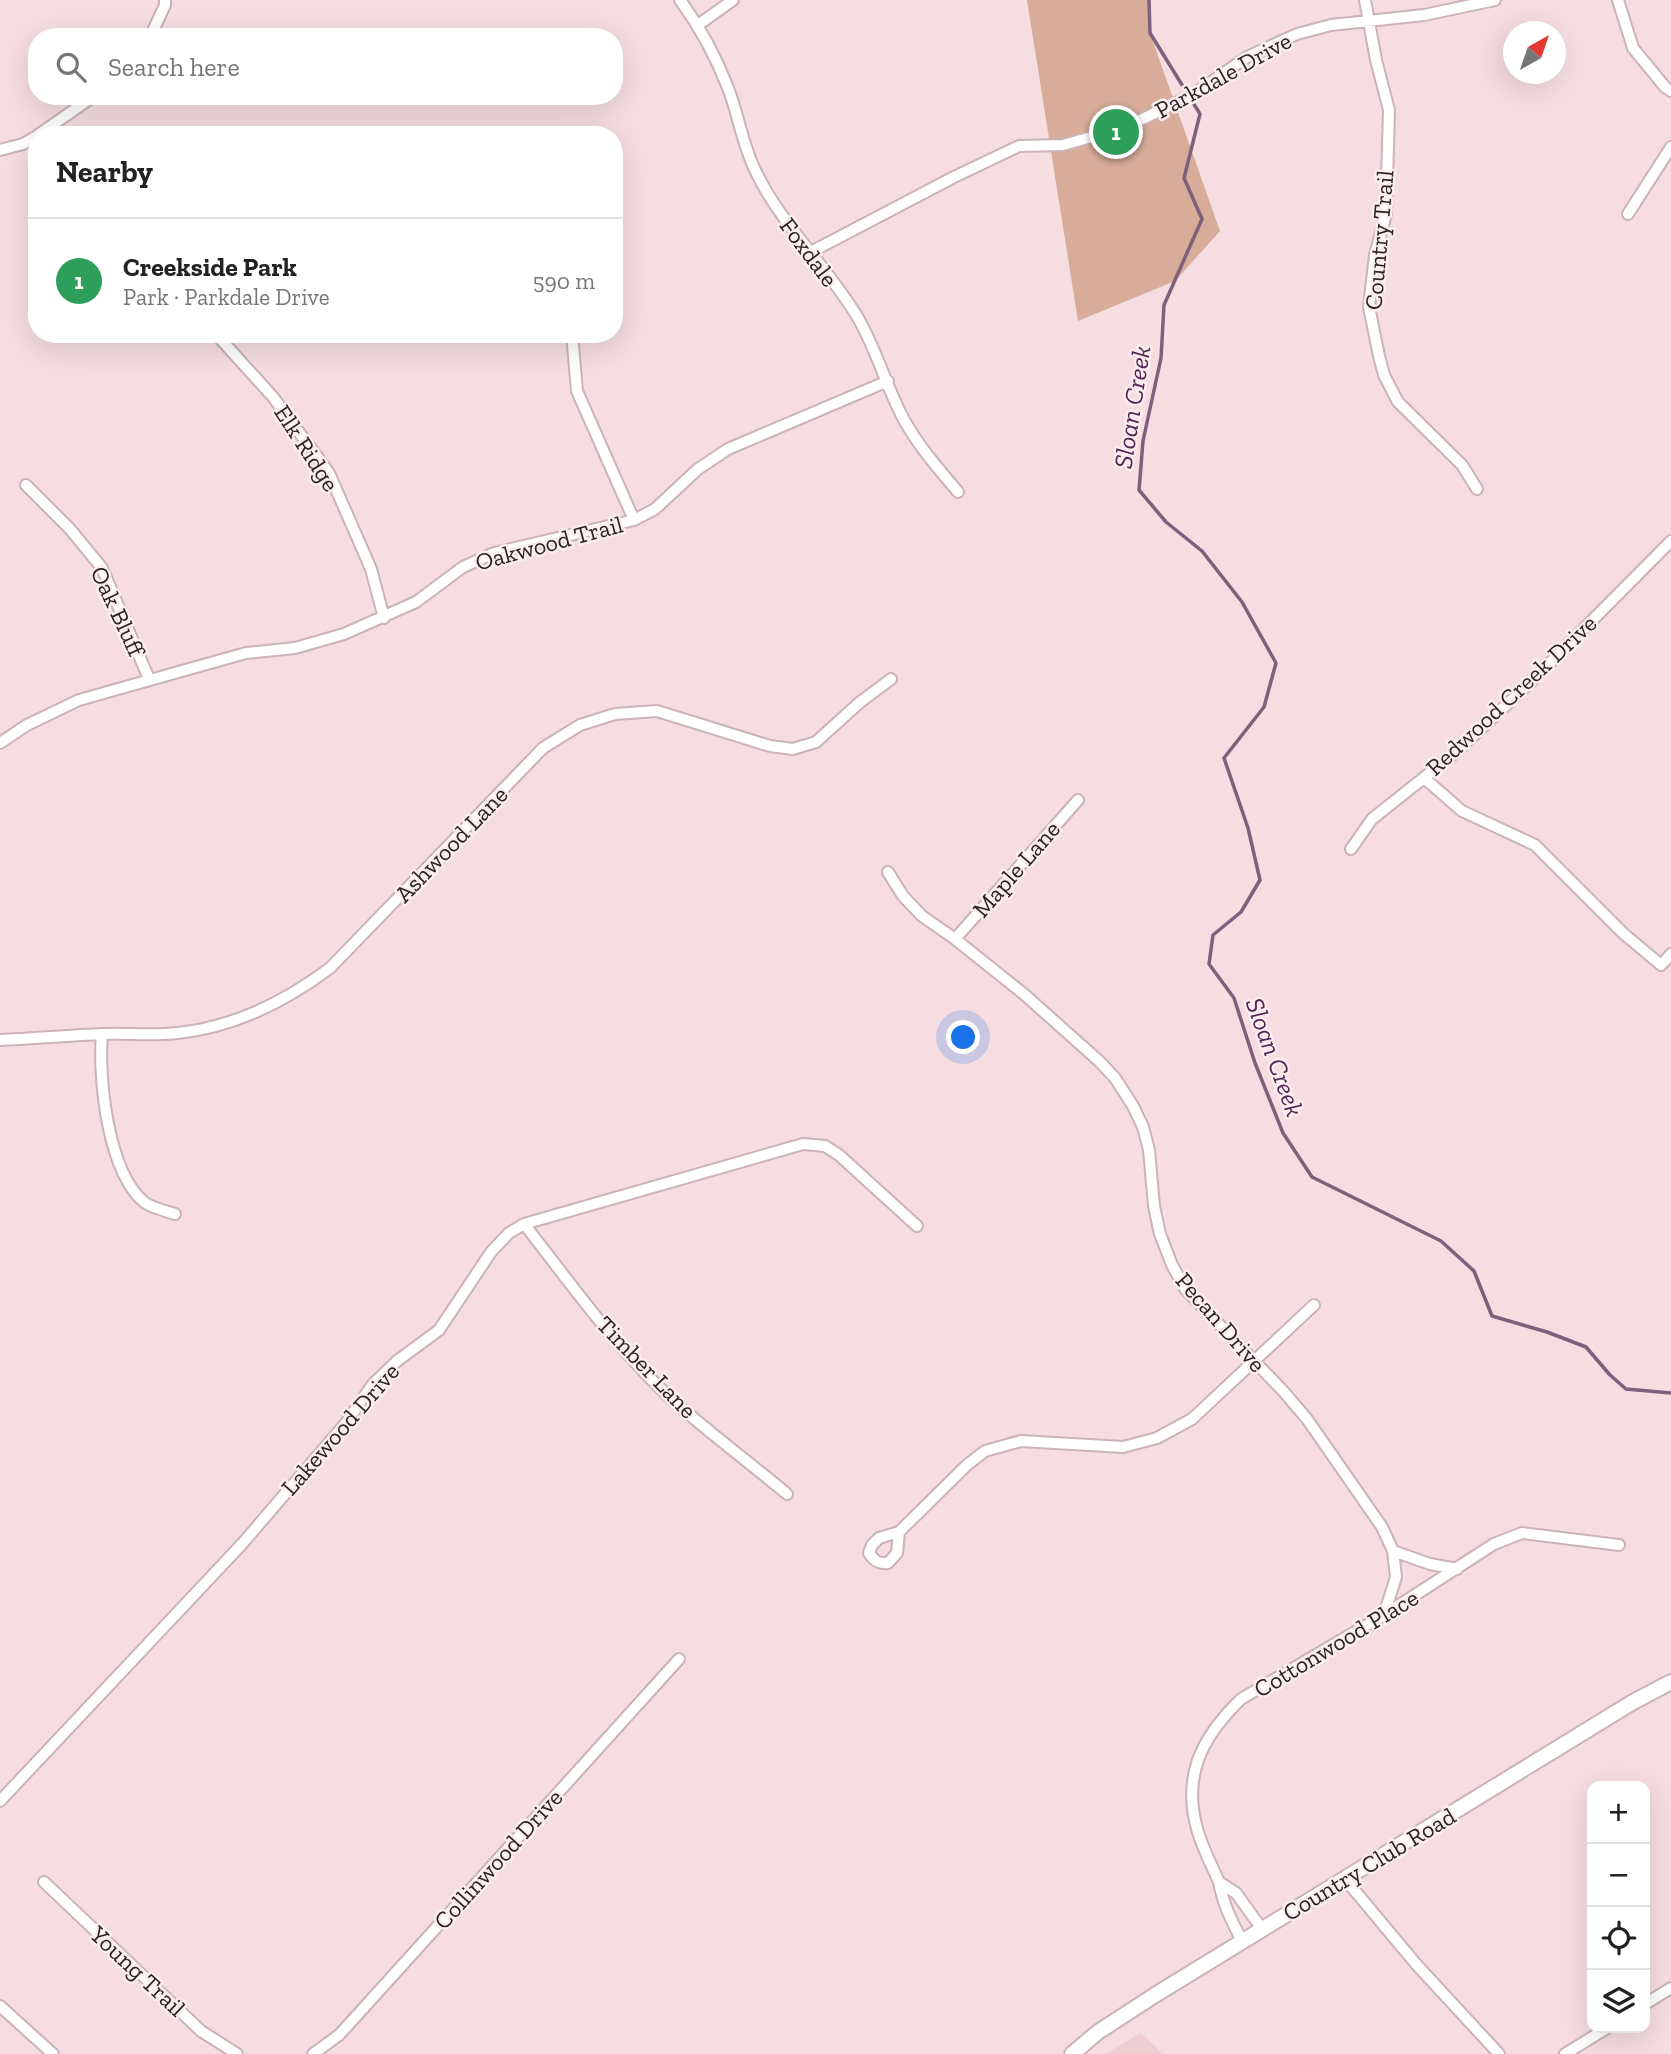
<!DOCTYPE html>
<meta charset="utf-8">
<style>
:root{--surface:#fff;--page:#f2f2f2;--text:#222;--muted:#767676;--line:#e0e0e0;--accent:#0b8043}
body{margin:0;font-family:"Zilla Slab",serif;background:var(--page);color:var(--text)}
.controls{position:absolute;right:21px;bottom:21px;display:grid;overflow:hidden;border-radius:14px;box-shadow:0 7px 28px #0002}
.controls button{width:63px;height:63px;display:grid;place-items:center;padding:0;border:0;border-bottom:2px solid var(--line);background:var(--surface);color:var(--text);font:35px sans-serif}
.compass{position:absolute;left:1503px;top:21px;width:63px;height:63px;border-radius:50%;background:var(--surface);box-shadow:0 7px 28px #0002;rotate:40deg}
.you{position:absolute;left:964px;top:1038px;width:24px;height:24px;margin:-18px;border:5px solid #fff;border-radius:50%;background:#1a73e8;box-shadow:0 0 0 10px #1a73e833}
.badge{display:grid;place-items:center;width:46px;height:46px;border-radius:50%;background:var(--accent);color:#fff;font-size:23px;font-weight:700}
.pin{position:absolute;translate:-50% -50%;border:4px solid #fff;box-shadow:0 2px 7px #0006}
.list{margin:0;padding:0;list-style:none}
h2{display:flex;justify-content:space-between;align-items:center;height:91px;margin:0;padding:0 28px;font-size:30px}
h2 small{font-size:23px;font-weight:400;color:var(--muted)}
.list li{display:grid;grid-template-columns:46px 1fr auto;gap:21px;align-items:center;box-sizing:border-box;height:126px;padding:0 28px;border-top:2px solid var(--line)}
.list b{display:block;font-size:26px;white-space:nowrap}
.list p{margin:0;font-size:23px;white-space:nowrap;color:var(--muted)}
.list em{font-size:23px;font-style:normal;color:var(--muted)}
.icon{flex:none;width:38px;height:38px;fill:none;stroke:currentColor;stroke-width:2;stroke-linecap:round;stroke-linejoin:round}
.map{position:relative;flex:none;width:1671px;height:2054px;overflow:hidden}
.search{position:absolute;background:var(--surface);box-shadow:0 7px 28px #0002;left:28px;top:28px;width:595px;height:77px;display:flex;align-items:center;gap:18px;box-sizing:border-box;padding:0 24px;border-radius:28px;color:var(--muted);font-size:26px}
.panel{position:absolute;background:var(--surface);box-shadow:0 7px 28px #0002;left:28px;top:126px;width:595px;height:217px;border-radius:28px}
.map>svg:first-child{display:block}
.built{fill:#efced3}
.green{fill:#d7ac99}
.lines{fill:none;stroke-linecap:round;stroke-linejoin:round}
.stream{stroke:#7f607a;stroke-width:3.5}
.minor-casing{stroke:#cbb3b7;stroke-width:14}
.major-casing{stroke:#cbb3b7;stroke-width:18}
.minor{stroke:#fff;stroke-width:10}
.major{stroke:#fff;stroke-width:14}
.labels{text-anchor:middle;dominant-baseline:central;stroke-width:5;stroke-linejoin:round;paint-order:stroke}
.street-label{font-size:24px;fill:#2a2223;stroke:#fcedef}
.water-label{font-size:26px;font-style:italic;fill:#552353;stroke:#fcedef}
</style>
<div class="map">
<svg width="1671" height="2054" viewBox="0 0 1671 2054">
<rect width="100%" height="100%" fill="#f5dde1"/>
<!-- built -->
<path class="built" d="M1141,2033L1163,2054H1105Z"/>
<!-- green -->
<path class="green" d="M1027,0H1149L1150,33L1220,231L1175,281L1078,321Z"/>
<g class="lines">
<!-- stream -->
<path class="stream" d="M1149,0L1150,33L1200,114L1184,178L1202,219L1164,305L1161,358L1143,441L1139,490L1166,522L1202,551L1242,602L1276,663L1264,707L1224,758L1248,828L1260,880L1241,912L1213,935L1209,964L1234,998L1255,1063L1283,1133L1312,1177L1441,1241L1474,1271L1492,1316L1547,1332L1586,1347L1610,1375L1626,1389L1671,1393"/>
<defs>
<path id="minor" d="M680,0C700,27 716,57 728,88C739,116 743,148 757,174C783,227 828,267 858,318C875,347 884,379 899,410C913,440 937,467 958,492
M1365,0L1376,60L1389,110L1386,214L1375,255L1369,307L1379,356L1384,375L1398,402L1462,465L1477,489
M1618,0L1633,48L1665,87L1671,91
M698,25L733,0
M150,37L165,5V0
M457,134V135
M38,135L94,96
M0,150L23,144L37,136
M1628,214L1671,147
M811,252L954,177L1019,146L1063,145L1124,128L1194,94L1247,57L1297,34L1331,25L1424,15L1495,0
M216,334L273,397L329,473L371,569L384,618
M572,334L577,391L634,520
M26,485L70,529L102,568L149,679
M0,743L27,725L79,700L246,653L295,648L344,634L416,602L463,567L494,553L634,520L655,509L698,469L728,449L888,381
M1424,778L1462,811L1535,845L1624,934L1661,965L1671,954
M1351,849L1372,819L1455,753L1534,679L1671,541
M888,872L903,896L922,916L955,939L1025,995L1099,1061L1115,1078L1133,1106L1143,1127L1149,1150L1154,1206L1160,1234L1172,1265L1186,1290L1284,1392L1307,1419L1382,1527L1393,1551L1396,1577L1384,1615
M955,939L1078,800
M102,1034C98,1079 108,1172 144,1202C152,1208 166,1211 175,1214
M0,1040C34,1039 68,1035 103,1034C127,1033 153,1036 178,1033C234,1027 286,1001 330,968L543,748L580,725L615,714L657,711L770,746L793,749L816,742L859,703L891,679
M524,1224C572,1285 618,1351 676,1403C711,1434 750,1463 787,1494
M899,1532L897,1553L888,1563C879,1564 874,1561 869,1553L872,1545L879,1538L899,1532L967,1465L985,1451L1021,1441L1123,1447L1157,1438L1192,1419L1314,1305
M1393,1551L1430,1564L1457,1569
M0,1801L242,1544L346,1423L373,1384L397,1361L439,1330L491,1252L509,1233L524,1224L803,1144L825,1146L839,1155L917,1226
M1345,1879L1416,1964L1499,2054
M44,1882L201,2031L237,2054
M1219,1882C1212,1866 1203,1849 1198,1832C1181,1776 1202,1737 1241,1699L1384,1615L1494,1544L1522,1533L1619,1545
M1243,1942C1232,1923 1223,1904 1219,1882L1236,1893L1262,1929
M1645,2004L1671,1988
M0,2006L53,2054
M313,2054L339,2035L360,2012L679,1659
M1565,2054L1607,2028"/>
<path id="major" d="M1072,2054L1098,2032L1155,1995L1633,1702L1671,1682"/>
</defs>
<!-- minor casing -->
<use href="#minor" class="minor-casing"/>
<!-- major casing -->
<use href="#major" class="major-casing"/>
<!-- minor -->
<use href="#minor" class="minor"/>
<!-- major -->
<use href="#major" class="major"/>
</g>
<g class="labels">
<!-- street labels -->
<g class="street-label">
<text transform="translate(1223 75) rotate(-29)">Parkdale Drive</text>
<text transform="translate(1379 240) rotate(-85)">Country Trail</text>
<text transform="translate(809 252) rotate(53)">Foxdale</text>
<text transform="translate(307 448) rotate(57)">Elk Ridge</text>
<text transform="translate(549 543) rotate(-15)">Oakwood Trail</text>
<text transform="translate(118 611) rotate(65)">Oak Bluff</text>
<text transform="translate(1511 695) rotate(-43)">Redwood Creek Drive</text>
<text transform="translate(451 844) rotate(-46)">Ashwood Lane</text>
<text transform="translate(1016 869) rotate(-49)">Maple Lane</text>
<text transform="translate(1221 1322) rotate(49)">Pecan Drive</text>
<text transform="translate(647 1367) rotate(46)">Timber Lane</text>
<text transform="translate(340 1429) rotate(-49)">Lakewood Drive</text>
<text transform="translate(1336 1643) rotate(-31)">Cottonwood Place</text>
<text transform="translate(498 1859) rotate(-48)">Collinwood Drive</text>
<text transform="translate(1369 1864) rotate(-31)">Country Club Road</text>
<text transform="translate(138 1971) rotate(43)">Young Trail</text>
</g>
<!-- water labels -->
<g class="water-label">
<text transform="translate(1132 407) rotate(-81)">Sloan Creek</text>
<text transform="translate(1275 1057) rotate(70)">Sloan Creek</text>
</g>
</g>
</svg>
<div class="controls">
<button>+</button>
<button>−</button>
<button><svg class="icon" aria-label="locate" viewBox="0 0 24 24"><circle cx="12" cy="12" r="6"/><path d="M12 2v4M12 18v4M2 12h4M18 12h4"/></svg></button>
<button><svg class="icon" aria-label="layers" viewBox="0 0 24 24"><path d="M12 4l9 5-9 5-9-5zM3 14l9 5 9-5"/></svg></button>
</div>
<svg class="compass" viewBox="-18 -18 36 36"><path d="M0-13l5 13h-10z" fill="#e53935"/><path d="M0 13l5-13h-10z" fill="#767676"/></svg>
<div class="you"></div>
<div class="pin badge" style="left:1116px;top:132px;background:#2e9e5b">1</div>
<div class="search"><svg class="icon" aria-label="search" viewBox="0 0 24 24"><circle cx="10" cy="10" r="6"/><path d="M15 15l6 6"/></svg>Search here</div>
<section class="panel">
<h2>Nearby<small></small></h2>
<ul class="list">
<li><span class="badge" style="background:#2e9e5b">1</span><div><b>Creekside Park</b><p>Park · Parkdale Drive</p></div><em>590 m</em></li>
</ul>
</section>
</div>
